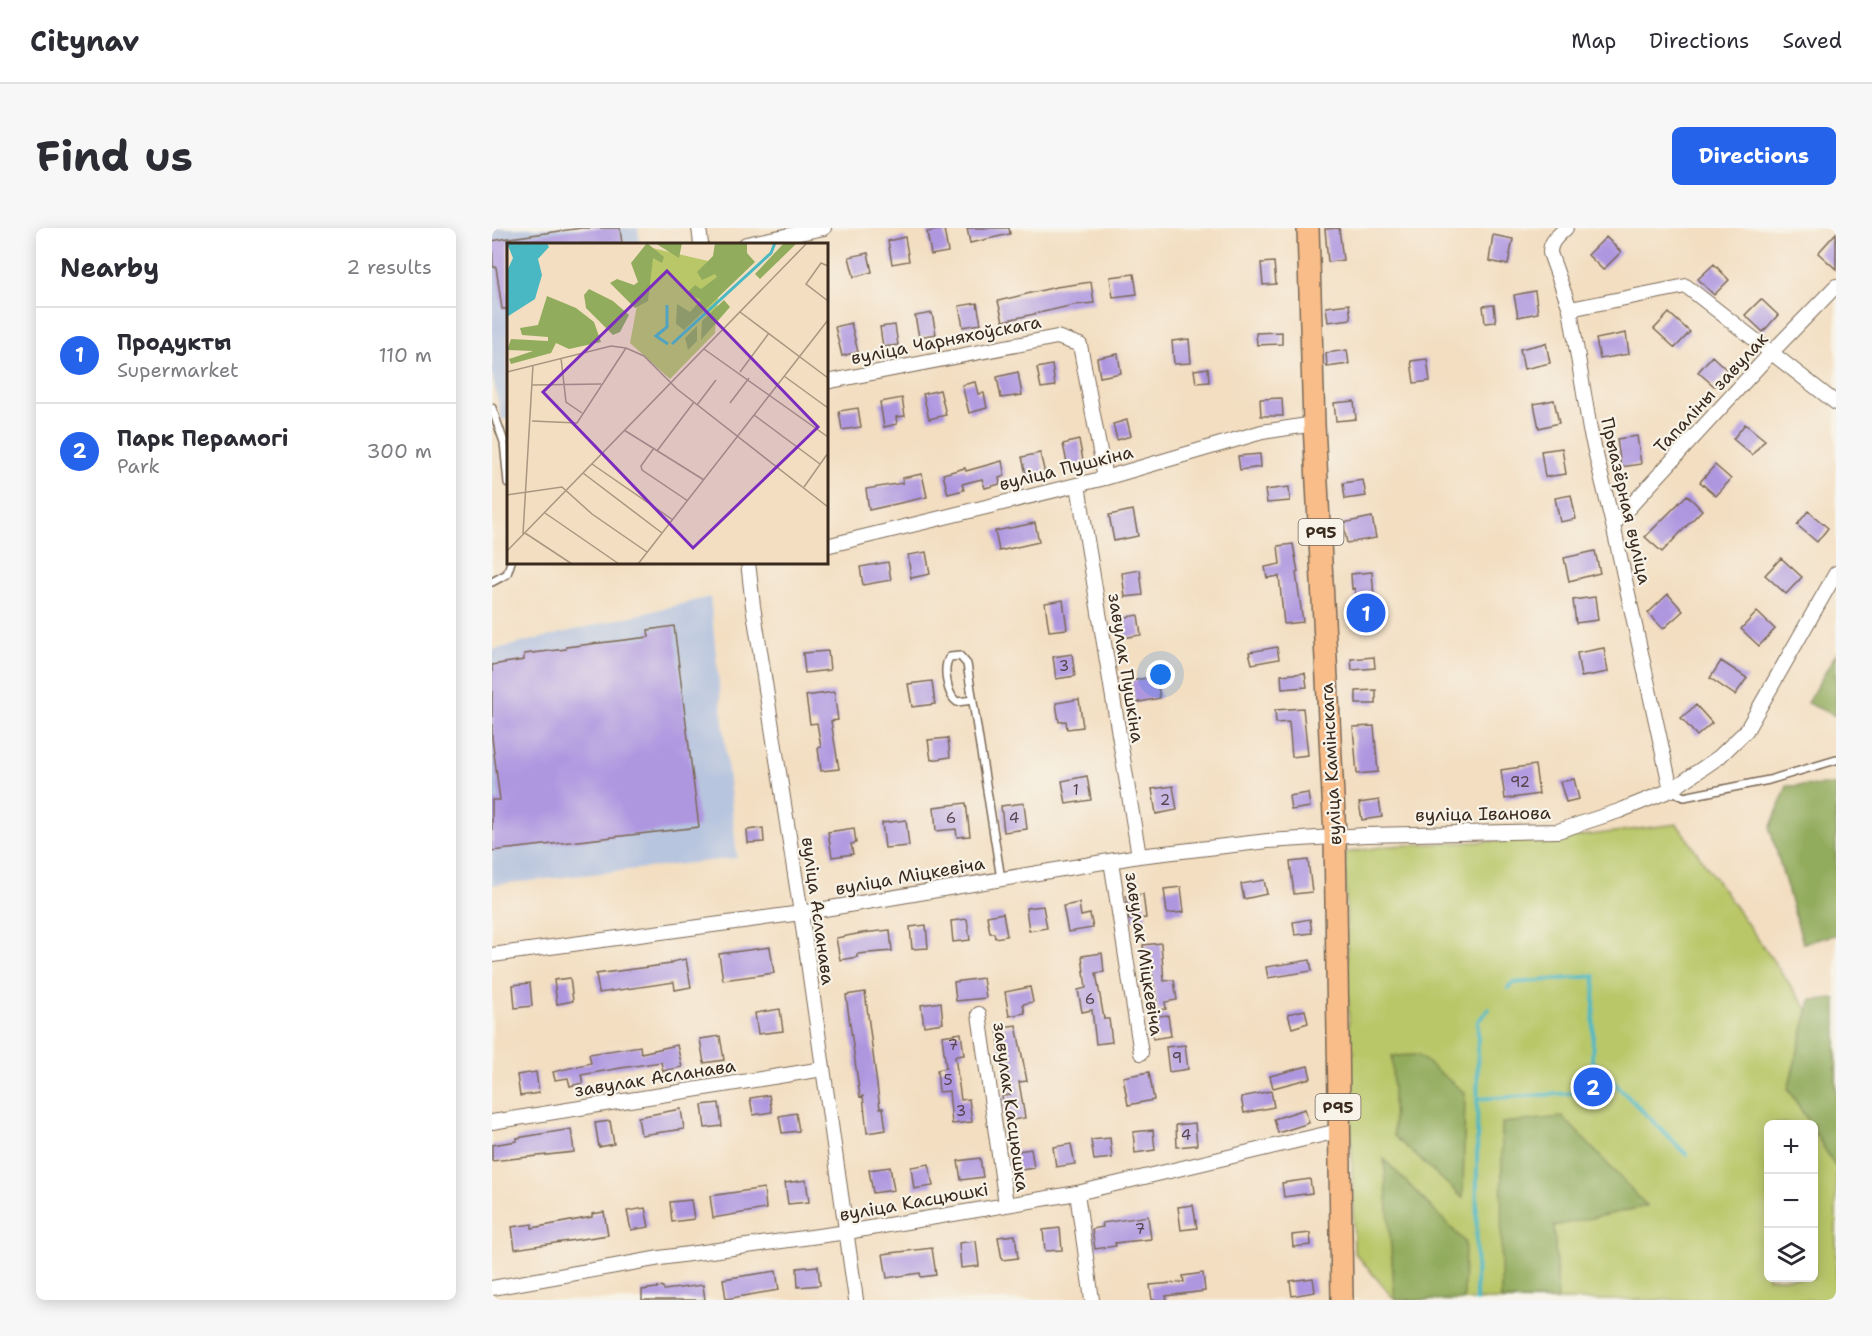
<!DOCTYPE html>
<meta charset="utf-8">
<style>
:root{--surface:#fff;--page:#f7f7f7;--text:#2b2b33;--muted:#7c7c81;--line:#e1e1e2;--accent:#2563eb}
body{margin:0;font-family:"Shantell Sans",sans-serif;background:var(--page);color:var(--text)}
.controls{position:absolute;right:18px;bottom:18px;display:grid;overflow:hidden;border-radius:9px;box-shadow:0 3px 15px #0003}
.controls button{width:54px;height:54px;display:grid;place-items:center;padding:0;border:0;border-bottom:2px solid var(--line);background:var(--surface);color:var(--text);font:30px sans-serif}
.you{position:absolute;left:669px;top:447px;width:21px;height:21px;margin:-15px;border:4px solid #fff;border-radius:50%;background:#1a73e8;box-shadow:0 0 0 9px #1a73e833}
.badge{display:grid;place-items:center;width:39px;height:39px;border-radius:50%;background:var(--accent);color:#fff;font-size:20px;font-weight:700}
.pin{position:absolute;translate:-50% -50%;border:3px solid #fff;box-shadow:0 2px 6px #0006}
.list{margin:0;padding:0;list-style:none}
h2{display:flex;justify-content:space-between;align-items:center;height:78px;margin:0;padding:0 24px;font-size:26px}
h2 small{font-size:20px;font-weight:400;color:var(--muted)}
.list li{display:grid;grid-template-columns:39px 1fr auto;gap:18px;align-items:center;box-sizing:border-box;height:96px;padding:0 24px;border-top:2px solid var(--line)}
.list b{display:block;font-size:22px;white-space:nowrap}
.list p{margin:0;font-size:20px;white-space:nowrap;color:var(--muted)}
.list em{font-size:20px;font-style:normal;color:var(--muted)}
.icon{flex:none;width:33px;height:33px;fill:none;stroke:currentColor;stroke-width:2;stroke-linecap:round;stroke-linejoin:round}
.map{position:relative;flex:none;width:1344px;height:1072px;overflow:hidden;border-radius:9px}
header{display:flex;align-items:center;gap:36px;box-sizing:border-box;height:84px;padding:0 30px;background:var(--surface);border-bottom:2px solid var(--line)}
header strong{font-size:28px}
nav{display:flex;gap:33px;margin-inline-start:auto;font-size:21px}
.intro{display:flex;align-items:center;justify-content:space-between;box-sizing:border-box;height:144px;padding:0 36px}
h1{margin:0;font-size:42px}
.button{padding:15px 27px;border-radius:9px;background:var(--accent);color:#fff;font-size:21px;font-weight:700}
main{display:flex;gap:36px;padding:0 36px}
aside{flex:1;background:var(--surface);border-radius:9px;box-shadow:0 3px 15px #0003}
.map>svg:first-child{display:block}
.industrial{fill:#b8c5de}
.green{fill:#b9c769;stroke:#7a7844;stroke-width:1.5;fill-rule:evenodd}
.forest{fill:#92ac5d;stroke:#666b3e;stroke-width:1.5}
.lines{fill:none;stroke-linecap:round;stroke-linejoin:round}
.stream{stroke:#4ab8c3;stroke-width:4}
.building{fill:#af97e0}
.service-casing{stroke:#7b6957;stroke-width:10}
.minor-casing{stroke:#7b6957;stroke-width:16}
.primary-casing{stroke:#7b6957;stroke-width:24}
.service{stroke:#fff;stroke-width:7}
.minor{stroke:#fff;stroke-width:14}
.primary{stroke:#f8bd89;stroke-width:21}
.labels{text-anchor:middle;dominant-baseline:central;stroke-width:4.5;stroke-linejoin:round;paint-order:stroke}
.number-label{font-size:15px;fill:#58454e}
.shield{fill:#f7f3e8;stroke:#73665b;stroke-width:1.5}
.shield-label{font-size:16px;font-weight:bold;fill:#3b2a1e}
.street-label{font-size:18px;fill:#3b2a1e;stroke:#f7f3e8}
.inset-river{fill:none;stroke:#4ab8c3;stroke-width:3}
.inset-road{fill:none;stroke:#a99680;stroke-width:1.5}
.view{fill:#7b2cbf;fill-opacity:0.15;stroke:#7b2cbf;stroke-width:3}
.inset-edge{fill:none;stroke:#3b2a1e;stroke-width:3}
</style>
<header>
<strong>Citynav</strong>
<nav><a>Map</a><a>Directions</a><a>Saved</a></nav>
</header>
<div class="intro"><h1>Find us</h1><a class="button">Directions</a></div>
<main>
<aside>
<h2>Nearby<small>2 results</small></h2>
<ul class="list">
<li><span class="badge">1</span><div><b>Продукты</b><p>Supermarket</p></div><em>110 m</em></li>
<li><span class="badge">2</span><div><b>Парк Перамогі</b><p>Park</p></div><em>300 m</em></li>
</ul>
</aside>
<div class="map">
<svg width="1344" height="1072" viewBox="0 0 1344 1072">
<rect width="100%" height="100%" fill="#f7f3e8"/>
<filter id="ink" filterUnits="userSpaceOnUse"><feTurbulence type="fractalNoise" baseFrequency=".0167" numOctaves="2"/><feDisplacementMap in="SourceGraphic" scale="12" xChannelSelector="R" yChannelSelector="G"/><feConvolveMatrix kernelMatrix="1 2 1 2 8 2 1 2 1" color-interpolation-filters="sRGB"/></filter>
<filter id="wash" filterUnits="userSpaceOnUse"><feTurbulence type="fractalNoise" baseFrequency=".008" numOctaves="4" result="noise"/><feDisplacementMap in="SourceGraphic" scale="24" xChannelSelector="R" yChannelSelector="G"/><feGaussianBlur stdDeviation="1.35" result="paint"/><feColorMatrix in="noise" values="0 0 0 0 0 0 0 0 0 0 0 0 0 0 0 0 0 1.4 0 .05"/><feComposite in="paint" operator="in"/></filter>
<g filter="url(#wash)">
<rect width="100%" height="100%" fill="#f3dec1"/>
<!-- industrial -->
<path class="industrial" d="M0,0H146L148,16H16V191L10,192L0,146Z
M218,369L245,630L0,657V422Z"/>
<!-- green -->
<path class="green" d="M1185,596L1344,822V1072H903L862,1024L853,625L895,618L1074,610ZM1276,896H1322V1050H1276Z"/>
<!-- forest -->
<path class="forest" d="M1344,426V488L1315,475Z
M1344,557V707L1311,715L1278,601L1295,558Z
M1344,771V940L1322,903V896H1318L1296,861L1319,772Z
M926,827L973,865L971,970L902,908L900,828Z
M1071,889L1155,978L1062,998L1066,1072H1009L1010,895Z
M892,931L973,1014L972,1072H903Z"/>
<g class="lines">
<!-- stream -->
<path class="stream" d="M1016,760L1020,755L1103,748L1100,833L1194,926
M985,871L1083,865
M984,1072L986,793L997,781"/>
</g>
<g id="blocks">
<!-- building -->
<path class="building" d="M90,0H128L130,16H18V10Z
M475,0H517L518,6L478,15Z
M847,0L851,32L836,34L833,1Z
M452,1L456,24L439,27L435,4Z
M1344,5V41L1326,25Z
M1001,7L1021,11L1016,37L997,33Z
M413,9L417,33L400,36L396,13Z
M1114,9L1129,24L1111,42L1096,27Z
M16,10V81H10L4,39H1L0,13Z
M376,25L380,44L362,49L357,29Z
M782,34L784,56L771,57L769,35Z
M1222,36L1237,52L1222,67L1206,51Z
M642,46L645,66L621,69L618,49Z
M599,54L602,75L582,77L511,93L506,73L564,59Z
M1043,63L1046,85L1026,89L1022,67Z
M1269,71L1286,87L1271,104L1253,87Z
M485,75L489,96L471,99L467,78Z
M857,76L859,91L836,94L834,79Z
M1002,77L1004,94L993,95L991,78Z
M440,85L444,106L427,109L423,88Z
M1177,85L1198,104L1183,120L1162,101Z
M359,95L366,124L350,128L343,99Z
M403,97L406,117L391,119L388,99Z
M790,104V116L765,117L764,105Z
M1134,105L1137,126L1108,131L1104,111Z
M697,111L699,135L682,136L680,113Z
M1054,115L1058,135L1032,141L1028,121Z
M855,122L857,136L835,139L834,125Z
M626,126L629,145L608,149L605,130Z
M1220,128L1236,143L1222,158L1206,144Z
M935,131L938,153L922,155L919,133Z
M560,137L563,158L549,160L545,140Z
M716,140L717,154L704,155L702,142Z
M526,144L530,167L509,170L505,149Z
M483,154L486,166L492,165L495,180L477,185L470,157Z
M448,162L454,187L437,191L431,166Z
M410,170L413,188L404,189L405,196L392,199L388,174Z
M790,170L791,188H769L768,171Z
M1062,172L1067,195L1047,200L1042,176Z
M862,173L864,191L844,193L842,175Z
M366,180L369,199L350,202L347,183Z
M635,192L639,208L625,212L621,196Z
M1253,196L1273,212L1260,227L1241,211Z
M1145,208L1149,236L1129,239L1125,211Z
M587,212L592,237L576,240L571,216Z
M1070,220L1074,246L1053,249L1049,223Z
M548,225L553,246L535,250L530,229Z
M768,226L769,239L748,242L746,228Z
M510,233L513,248L507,250L508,256L493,260L490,251L470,256L472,262L456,266L451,246L473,240L474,243Z
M1223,237L1239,251L1224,268L1208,254Z
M430,246L435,269L377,282L374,261L411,255L410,250Z
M871,252L874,268L853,271L851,255Z
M797,259L798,273L775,275L773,262Z
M1079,267L1084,291L1068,294L1063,270Z
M1195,267L1210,282L1170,324L1153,309Z
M641,282L646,308L622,313L617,287Z
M1316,283L1336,300L1325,314L1305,297Z
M880,289L884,310L855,315L851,295Z
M543,295L547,314L507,323L503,303Z
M801,316L806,344L804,345L811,394L792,396L787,348L775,350L773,339L788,336L786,318Z
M1103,323L1108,345L1077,353L1072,330Z
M434,324L438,346L419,350L416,327Z
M1289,330L1310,349L1294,366L1273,347Z
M396,334L399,352L371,357L368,339Z
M648,342L651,367L633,369L630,345Z
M880,344L882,370H884L885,399L864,400L863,360L860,361L859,346Z
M1176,366L1191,383L1171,401L1156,385Z
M1103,369L1106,392L1084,395L1081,372Z
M571,372L575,401L557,403L553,375Z
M1265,384L1283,401L1267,418L1249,401Z
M646,387L649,407L630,410L627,390Z
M182,398L207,599L0,623V572H8L0,510V437L32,432V426L74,421V419L157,409L156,402Z
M785,419L787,431L760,436L757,424Z
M1112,420L1116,444L1089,449L1085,425Z
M336,423L338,442L313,445L311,425Z
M580,426L583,448L564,451L561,429Z
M882,429L883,440L860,442L859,431Z
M1229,433L1255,450L1243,467L1218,450Z
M813,445L815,459L790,461L789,447Z
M664,448L668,470L643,475L639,453Z
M440,453L443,476L420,479L416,456Z
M884,462V476H864V463Z
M342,464L346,492L339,493L347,541L329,543L326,520L329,519L325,495L318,496L314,468Z
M587,471L591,499L575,501L574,493L567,494L564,475Z
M1204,477L1220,495L1205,508L1189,490Z
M811,480L816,527L800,529L797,494L784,495L783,482Z
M882,498L886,544L865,546L861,499Z
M456,510L458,529L439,532L436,512Z
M1043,537L1047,566L1013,571L1009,542Z
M595,548L599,572L574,576L570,553Z
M1082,551L1087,571L1074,574L1068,554Z
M681,558L685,582L664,586L660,561Z
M816,565L818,579L799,582L797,568Z
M887,572L890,589L870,592L867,575Z
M474,575L478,608L465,609L464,601L444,603L442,579Z
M532,575L535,601L512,604L509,578Z
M414,592L417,618L393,620L390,595Z
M271,600L272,614L256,615L255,602Z
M362,600L364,615L359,616L361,626L340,629L336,604Z
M816,632L820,664L802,666L798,634Z
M772,652L775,666L752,671L749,656Z
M689,659L692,684L675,686L672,661Z
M651,666L654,690L637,692L634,668Z
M587,675L589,688L598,686L601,700L576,704L571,678Z
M551,678L555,700L537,703L534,680Z
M511,685L515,708L503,710L502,705H498L495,688Z
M475,691L478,712L461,714L459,693Z
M818,691L820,705L803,707L801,694Z
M434,697L436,720L420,721L418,699Z
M398,702L400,723L365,726V729L348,732L344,710L370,705Z
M669,715L672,753L682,752L685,772L673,774L674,781L666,782L659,738L653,739L651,717Z
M278,719L282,745L231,752L227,726Z
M610,725L612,744L604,745L612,791H617L620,814L604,816L600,782L590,784L586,762L594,760L590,728Z
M194,731L199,759L183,762L182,754L107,765L104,746L179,736V734Z
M818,732L820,743L776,750L774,739Z
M78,750L81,773L65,776L62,752Z
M491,750L494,770L464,773L462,754Z
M38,755L40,778L23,780L21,757Z
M538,759L541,774L531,776L533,785L517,788L513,764Z
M373,764L388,880H391L394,902L375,905L371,868L368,869L354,767Z
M449,774L451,795L432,798L429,777Z
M288,781L291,803L266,806L263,785Z
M813,782L816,795L800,800L796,786Z
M676,787L679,808L661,811L658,789Z
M524,797L535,853L527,854L533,890L514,893L510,868L518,867L513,822L508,823L505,800Z
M469,805L472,827L463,828L469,872L477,871L480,894L460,896L457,863L447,864L445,842L454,840L450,808Z
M228,808L232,832L212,835L208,811Z
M185,817L190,839L171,843L169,834L129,840L89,847L91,855L78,858L76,850L63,852L61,844L99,835L97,826L148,818L149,825Z
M693,817L696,841L677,844L674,819Z
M816,838L819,850L781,860L778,848Z
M44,844L47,865L28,868L25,847Z
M657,844L662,872L636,877L631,849Z
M779,863L782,879L752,885L749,869Z
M277,867L280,884L261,887L258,870Z
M227,875L230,898L213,900L210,877Z
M189,881L192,901L149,907L146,889Z
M813,881L817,895L786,905L782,891Z
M304,885L307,903L290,905L287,888Z
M118,893L122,916L107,919L103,895Z
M703,895L705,917L685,919L684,897Z
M79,901L82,924L0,933V917L25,913V910Z
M661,902L663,922L643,925L641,904Z
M618,910L620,930L602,932L599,912Z
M579,916L583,936L564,939L561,919Z
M539,921L542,940L522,943L519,924Z
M488,930L491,949L469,952L466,933Z
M437,936L441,958L422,961L419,939Z
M398,939L402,962L381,965L377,942Z
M818,951L820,965L792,969L790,955Z
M314,952L317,974L296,976L293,955Z
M272,960L274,981L221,990L218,968Z
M199,972L202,991L180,994L178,974Z
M701,977L705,1000L689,1002L686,979Z
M153,980L157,999L139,1002L135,983Z
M112,984L116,1007L23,1021L20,999L40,996V1000L100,989V986Z
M656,988L659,1011L623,1015L624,1018L603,1021L600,1001L611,999L610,995Z
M568,1000L570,1022L553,1023L551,1002Z
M818,1005L819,1017L801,1019L800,1007Z
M523,1007L526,1030L510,1032L506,1009Z
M484,1013L487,1038L469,1040L467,1015Z
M440,1020L444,1047L429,1049L428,1045L395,1050L391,1026Z
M326,1038L328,1057L306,1059L305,1040Z
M284,1043L287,1062L234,1071L231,1051Z
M711,1045L713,1063L674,1068L675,1072H660L658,1057L692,1054L691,1048Z
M821,1050L823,1064L800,1068L798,1053Z
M211,1057L213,1072H150V1062L171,1059L172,1062Z"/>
</g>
</g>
<g filter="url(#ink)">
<use href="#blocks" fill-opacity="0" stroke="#7b6957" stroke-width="1.5"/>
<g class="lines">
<defs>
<path id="service" d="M0,180L12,214L16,255
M0,354L15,346L19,334
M481,472L465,474C455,467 450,438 458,429L468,428L475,436L509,651
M1179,562L1192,569L1277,552L1344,532"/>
<path id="minor" d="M207,0L209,16
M1074,0C1066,8 1058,13 1058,25L1078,81L1098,202L1121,297L1179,562
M254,16L332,0
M1078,81L1194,58L1344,175
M334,154L565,109L588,117L613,250
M586,257L647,628
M1121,297L1279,125L1344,58
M334,318L613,250L770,204L822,196
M256,334L261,378L309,685L364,1072
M619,633L649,825
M0,727L309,685L647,628L776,613L874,607L1066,603L1127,583L1179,562L1227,529L1254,503L1344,345
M487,786L514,976
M0,894L331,841
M585,965L600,1072
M0,1060L168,1030L355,1004L585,965L846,903"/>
<path id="primary" d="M816,0L822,196L843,608L850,1072"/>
</defs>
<!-- service casing -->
<use href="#service" class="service-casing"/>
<!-- minor casing -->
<use href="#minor" class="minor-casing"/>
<!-- primary casing -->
<use href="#primary" class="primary-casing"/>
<!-- service -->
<use href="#service" class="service"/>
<!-- minor -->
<use href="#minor" class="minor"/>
<!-- primary -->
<use href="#primary" class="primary"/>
</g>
</g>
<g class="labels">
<!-- number labels -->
<g class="number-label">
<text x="572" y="438">3</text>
<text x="1028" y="554">92</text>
<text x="584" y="562">1</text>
<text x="673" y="572">2</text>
<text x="459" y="590">6</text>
<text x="522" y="590">4</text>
<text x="598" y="771">6</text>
<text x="461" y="817">7</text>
<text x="685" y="830">9</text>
<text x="456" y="852">5</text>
<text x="469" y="883">3</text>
<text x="694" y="907">4</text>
<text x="648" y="1001">7</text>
</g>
<!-- shield labels -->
<g class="shield">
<rect x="806.5" y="291" width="45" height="26" rx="4.5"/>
<rect x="823.5" y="866" width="45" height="26" rx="4.5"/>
</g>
<g class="shield-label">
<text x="829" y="304">Р95</text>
<text x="846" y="879">Р95</text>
</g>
<!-- street labels -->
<g class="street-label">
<text transform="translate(454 112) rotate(-11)">вуліца Чарняхоўскага</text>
<text transform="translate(1219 165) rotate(-47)">Тапаліны завулак</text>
<text transform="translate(574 240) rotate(-14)">вуліца Пушкіна</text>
<text transform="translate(1134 273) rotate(77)">Прыазёрная вуліца</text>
<text transform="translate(634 440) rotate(81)">завулак Пушкіна</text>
<text transform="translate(839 536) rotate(-93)">вуліца Камінскага</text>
<text transform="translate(991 586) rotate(-1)">вуліца Іванова</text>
<text transform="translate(418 648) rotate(-10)">вуліца Міцкевіча</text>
<text transform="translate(326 683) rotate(82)">вуліца Асланава</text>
<text transform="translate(652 726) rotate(81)">завулак Міцкевіча</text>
<text transform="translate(163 850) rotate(-9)">завулак Асланава</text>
<text transform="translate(519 879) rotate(82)">завулак Касцюшка</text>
<text transform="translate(422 974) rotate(-10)">вуліца Касцюшкі</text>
</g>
</g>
<!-- overview -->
<g transform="translate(15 15)">
<rect width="321" height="321" fill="#f3dec1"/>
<path d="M141,4L214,21L208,90L163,136L123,100Z" fill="#b9c769"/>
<path d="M140,0L157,14L155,20L146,15L141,58L128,65L103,40L110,36L127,42L131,39L124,20ZM148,0H175L172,15ZM208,0H240V10L248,19L177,87L169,81L170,61L183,69L194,57L180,50L188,42L194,46L210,34L208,31L195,37L190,29L206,13ZM277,0H290L253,36L248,31ZM82,46L106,58L122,72L113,89L106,92L79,65L77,52ZM40,53L69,65L87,79L94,99L62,106L49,100L44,110L4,121L2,116L26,108L0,107L4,96L41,98V94L15,92L13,85L31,82ZM217,57L223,64L194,97L195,78ZM190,83V98L181,107L178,95Z" fill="#92ac5d"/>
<path d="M0,0H40L42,4L31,16L35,32L28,56L0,74V28L6,15Z" fill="#4ab8c3"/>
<path class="inset-river" d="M160,62V84L149,93L161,101M165,101L264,10L268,0"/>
<path class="inset-road" d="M321,23L314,20L299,41L321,58M233,69L321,135M197,106L321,194M54,115L59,159L75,170M0,129L104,103L119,105L137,113L170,146L321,264M233,129L262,90M277,133L321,165M25,142L94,141M223,160L242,135M190,162L209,137M247,172L313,221M25,178L70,180L119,105M117,187L197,237M147,205L134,223L135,227L181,258M150,208L187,159M85,221L166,277M76,230L155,290M297,244L321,210M0,252L55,244L85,271L140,309M38,270L112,321M18,290L65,321M16,291L26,122M0,308L300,0M131,321L321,77"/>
<path class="view" d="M160,28L311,184L186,305L36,149Z"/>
<rect width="321" height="321" class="inset-edge"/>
</g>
</svg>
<div class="controls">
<button>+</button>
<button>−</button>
<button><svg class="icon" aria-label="layers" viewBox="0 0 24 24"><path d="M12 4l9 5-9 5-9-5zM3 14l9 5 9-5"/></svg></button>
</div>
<div class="you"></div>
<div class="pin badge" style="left:874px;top:385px">1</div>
<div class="pin badge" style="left:1101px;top:859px">2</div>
</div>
</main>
